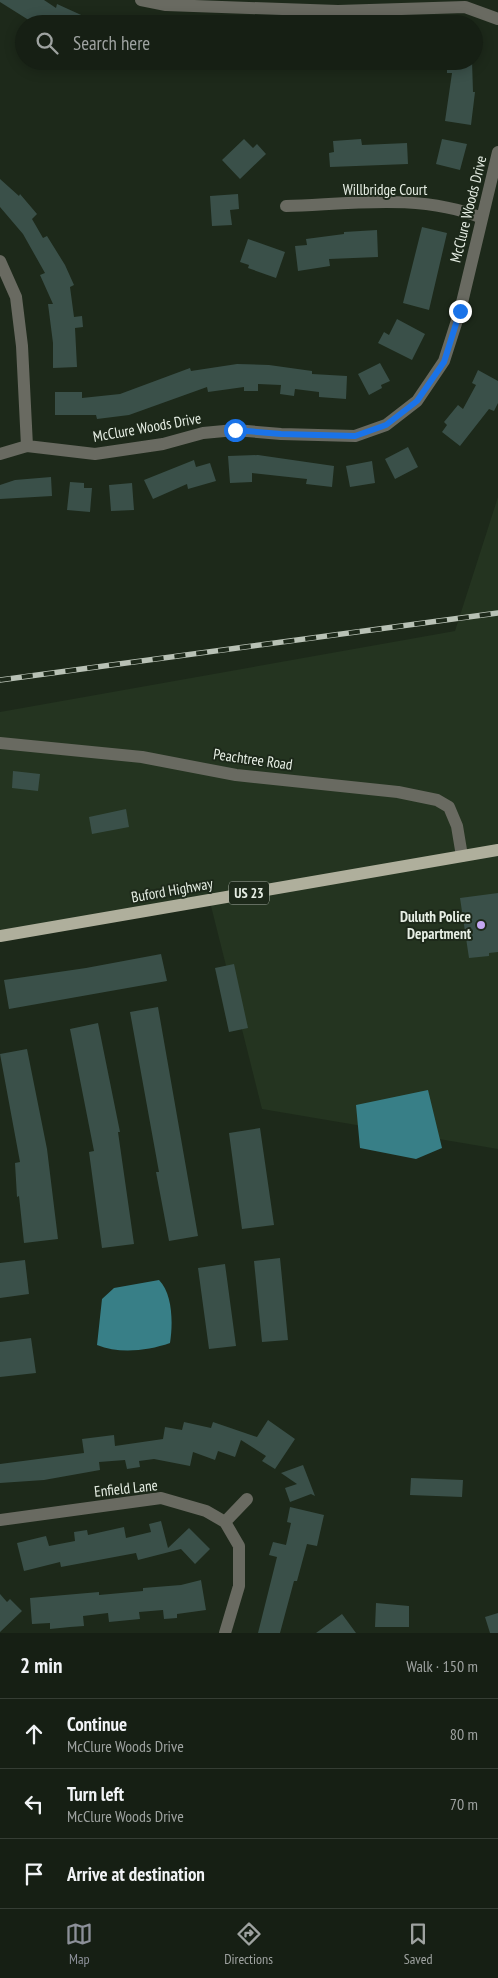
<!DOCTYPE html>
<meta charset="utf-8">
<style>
:root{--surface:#161f14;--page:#232c22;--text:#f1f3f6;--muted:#9ea2a0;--line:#353d34;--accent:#8c9099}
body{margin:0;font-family:"PT Sans Narrow",sans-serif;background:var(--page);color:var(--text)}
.stop{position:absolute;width:15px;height:15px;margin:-11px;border:4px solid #1a73e8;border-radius:50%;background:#fff}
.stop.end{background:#1a73e8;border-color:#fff;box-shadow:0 1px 5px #0008}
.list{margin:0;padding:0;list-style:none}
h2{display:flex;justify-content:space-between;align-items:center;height:65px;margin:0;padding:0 20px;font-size:21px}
h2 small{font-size:16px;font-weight:400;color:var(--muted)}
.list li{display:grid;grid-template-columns:32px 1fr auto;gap:15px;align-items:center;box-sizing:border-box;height:70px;padding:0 20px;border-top:1px solid var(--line)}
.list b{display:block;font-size:19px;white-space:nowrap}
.list p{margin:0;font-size:16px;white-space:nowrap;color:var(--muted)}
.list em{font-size:16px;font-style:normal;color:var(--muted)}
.icon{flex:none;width:28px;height:28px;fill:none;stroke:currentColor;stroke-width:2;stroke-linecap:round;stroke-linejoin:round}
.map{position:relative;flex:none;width:498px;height:1633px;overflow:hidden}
.search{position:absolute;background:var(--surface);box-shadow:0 2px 12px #0003;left:15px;right:15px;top:15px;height:55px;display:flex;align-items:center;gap:12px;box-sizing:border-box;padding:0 18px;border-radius:28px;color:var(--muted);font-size:19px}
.sheet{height:275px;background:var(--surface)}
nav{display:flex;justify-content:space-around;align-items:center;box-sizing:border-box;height:70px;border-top:1px solid var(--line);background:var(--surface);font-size:14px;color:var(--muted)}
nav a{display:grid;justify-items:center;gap:2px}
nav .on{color:var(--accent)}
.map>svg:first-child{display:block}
.built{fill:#243420}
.water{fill:#387f87}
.building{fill:#3a5049}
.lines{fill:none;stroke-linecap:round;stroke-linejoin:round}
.minor{stroke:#696a61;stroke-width:12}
.major{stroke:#afaf9c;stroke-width:12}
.rail-casing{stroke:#b8c1b5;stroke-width:5.5}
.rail{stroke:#1d291a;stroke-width:4;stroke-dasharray:11;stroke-linecap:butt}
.route{stroke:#1a73e8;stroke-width:6}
.poi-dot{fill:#c4a7f1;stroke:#1d291a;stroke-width:2}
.labels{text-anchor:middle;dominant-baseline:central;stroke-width:4;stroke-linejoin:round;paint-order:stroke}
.shield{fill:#1d291a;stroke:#aab3a7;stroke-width:1}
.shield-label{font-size:14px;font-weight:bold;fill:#e6eee4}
.street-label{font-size:15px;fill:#e6eee4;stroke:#1d291a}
.poi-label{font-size:15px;font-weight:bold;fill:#e6eee4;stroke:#1d291a;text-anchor:end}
</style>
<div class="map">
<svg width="498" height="1633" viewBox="0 0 498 1633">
<rect width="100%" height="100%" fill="#1d291a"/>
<!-- built -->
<path class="built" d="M498,497V1149L262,1109L209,898L0,938V712L455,631Z"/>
<!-- water -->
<path class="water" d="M428,1090L442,1148L416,1159L360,1148L356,1105Z
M159,1280C173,1294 173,1324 170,1343C147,1351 119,1354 97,1345L102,1299L114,1288Z"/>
<!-- building -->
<path class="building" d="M0,0H44L56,8L57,4L101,24H35L0,2Z
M447,61H472L473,92H475L471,125L445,121L452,73H447Z
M244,139L253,148L257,144L266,154L240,179L222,160Z
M361,139L362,145L407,143L408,164L330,167L329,153L334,152L333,141Z
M442,139L467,144L460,170L436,164Z
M0,179L19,196L20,194L37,214L32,219L43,238L47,236L65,265L74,285L70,287L74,317L82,316L83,327L75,328L77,367L53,368V343L48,304H53L40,275L45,273L23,234L0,207Z
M238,194L239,209L230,210L232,225L212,226L210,196Z
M422,227L447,233L429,310L403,303Z
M377,230L378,257L329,259L330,266L298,271L295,246L307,245L306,239L344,234V232Z
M248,239L285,252L276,278L248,268L249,265L240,262Z
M397,319L425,334L412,360L378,343L384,332L389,335Z
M380,363L390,381L381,385L382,388L369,395L358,374Z
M237,364L269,365L312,371V374L347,376L346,399L319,397V392L295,389L294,396L280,394L281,385L258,384V391H244V387L208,392L207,387L129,415L97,419L96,415H55V392H82V398L120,394L190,368L191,371Z
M478,370L498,381V403L494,411L489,409L460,446L442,432L447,425L444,422L458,405L463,409L476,385L472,383Z
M408,447L418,467L395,479L385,459Z
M258,455L334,466L332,487L306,484L307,479L252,473V482L230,483L228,456Z
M194,460L196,467L210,463L216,481L188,489L187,484L153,499L144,480Z
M372,461L375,483L350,487L346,466Z
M51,477L52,496L0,499V485L15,480Z
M70,482L84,483V488H92L90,512L67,510Z
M132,483L134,510L111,511L109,485Z
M13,771L40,774L38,791L12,788Z
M126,809L129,827L92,834L89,817Z
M498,893V952L489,953V956L469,958L460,898Z
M161,954L167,981L9,1009L4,980L86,968Z
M234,964L248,1028L229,1032L215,968Z
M158,1007L198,1236L169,1241L156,1172H159L130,1012Z
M98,1023L120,1132H118L134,1244L102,1248L89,1152L94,1151L70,1029Z
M27,1049L47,1149L58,1239L24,1243L19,1196L17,1197L15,1163L20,1162L0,1054Z
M260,1128L274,1225L242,1229L229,1133Z
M280,1258L288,1340L262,1342L254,1261Z
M25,1260L29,1294L0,1298V1263Z
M225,1264L236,1346L209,1349L198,1268Z
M31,1338L36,1373L0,1377V1342Z
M268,1420L295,1439L275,1469L262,1461L266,1456L241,1440L235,1457L218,1451L215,1460L193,1452L190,1466L154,1459L139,1461L140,1467L127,1469L125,1460L99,1462L100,1470L44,1480L0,1483V1464L84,1453L82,1439L114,1435L115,1446L163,1439L165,1427L182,1430L184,1422L211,1428L213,1422L257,1437Z
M303,1465L315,1496L311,1494L290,1502L285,1488L297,1484L281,1473Z
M411,1478L463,1480L462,1497L410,1495Z
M290,1507L324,1515L317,1546L307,1544L297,1581H294L280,1633H258L277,1557L269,1555L273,1542L286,1545L291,1523L287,1522Z
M161,1521L168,1548L189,1528L210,1549L195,1564L181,1549L138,1560L136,1553L61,1567L60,1562L24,1571L17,1543L46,1536L49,1546L75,1541L74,1532L87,1530L88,1535L124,1527L126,1538L151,1532L149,1524Z
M201,1580L206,1610L177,1614V1618L164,1619L163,1610L139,1612L140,1619L109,1622L108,1613L83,1616L84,1626L70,1627L50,1629V1623L32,1624L30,1598L99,1592V1595L143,1591V1588L181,1585Z
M0,1594L7,1602L10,1599L22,1611L0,1632Z
M376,1603L409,1606V1627H375Z
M498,1613V1633H490L485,1617Z
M342,1614L356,1633H316Z"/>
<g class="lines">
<!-- minor -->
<path class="minor" d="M141,0L166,5L338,11L465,7L498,19
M286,206C350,204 422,193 482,218
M0,261L16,297L22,346L27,446
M0,454L27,446L95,454L163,444L203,433L235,430L281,434L355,436L386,425L417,401L444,361L460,311L498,152
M0,743L142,757L236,775L398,792L437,800L449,807L457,826L462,856
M0,1520L161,1498L206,1511L225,1522L239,1546V1586L225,1633
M225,1522L247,1499"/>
<!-- major -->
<path class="major" d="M0,936L498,850"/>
<defs>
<path id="rail" d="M0,680L498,613"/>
</defs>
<!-- rail casing -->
<use href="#rail" class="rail-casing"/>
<!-- rail -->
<use href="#rail" class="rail"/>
</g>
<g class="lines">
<!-- route -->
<path class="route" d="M235,430L281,434L355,436L386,425L417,401L444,362L460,311"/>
</g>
<!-- markers -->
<circle class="poi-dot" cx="481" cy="925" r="5"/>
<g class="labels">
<!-- shield labels -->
<rect class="shield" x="229" y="881.5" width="40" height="23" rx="4"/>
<g class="shield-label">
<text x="249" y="893">US 23</text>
</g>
<!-- street labels -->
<g class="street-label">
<text x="385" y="189">Willbridge Court</text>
<text transform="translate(468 209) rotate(-76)">McClure Woods Drive</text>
<text transform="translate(147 427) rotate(-10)">McClure Woods Drive</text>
<text transform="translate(253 759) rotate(8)">Peachtree Road</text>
<text transform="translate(172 890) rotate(-10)">Buford Highway</text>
<text transform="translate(126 1488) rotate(-6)">Enfield Lane</text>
</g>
<!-- poi labels -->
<g class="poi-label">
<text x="471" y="916">Duluth Police<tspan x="471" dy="17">Department</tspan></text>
</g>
</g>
</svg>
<div class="stop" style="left:235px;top:430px"></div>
<div class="stop end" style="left:460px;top:311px"></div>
<div class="search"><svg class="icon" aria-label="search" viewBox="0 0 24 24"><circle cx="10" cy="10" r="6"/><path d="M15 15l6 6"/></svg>Search here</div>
</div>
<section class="sheet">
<h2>2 min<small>Walk · 150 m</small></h2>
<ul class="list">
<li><svg class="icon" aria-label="ahead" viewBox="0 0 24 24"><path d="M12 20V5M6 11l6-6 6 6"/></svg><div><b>Continue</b><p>McClure Woods Drive</p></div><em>80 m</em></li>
<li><svg class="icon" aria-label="left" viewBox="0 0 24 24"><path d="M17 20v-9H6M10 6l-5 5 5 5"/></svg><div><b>Turn left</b><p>McClure Woods Drive</p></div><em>70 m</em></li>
<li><svg class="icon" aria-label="arrive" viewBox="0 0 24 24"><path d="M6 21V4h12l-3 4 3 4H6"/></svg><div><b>Arrive at destination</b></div></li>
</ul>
</section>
<nav>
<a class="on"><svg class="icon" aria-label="map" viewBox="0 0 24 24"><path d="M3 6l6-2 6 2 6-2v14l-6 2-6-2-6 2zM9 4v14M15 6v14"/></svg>Map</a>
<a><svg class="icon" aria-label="directions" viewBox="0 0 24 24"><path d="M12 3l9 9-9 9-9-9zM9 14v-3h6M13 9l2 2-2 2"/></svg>Directions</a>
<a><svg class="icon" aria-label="saved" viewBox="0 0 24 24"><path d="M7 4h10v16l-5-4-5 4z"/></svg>Saved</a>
</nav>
